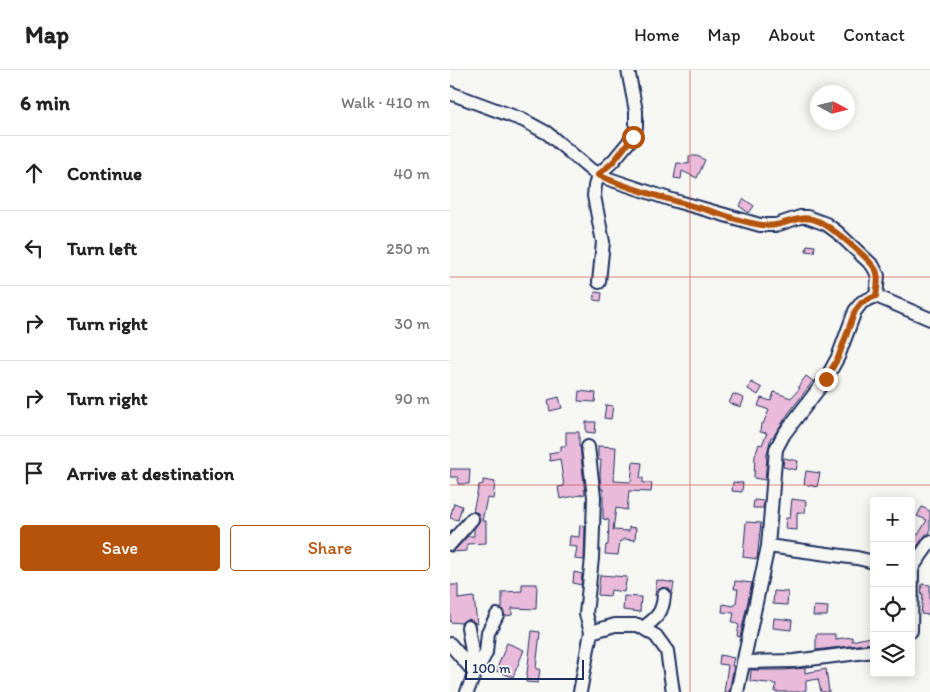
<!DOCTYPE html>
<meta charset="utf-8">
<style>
:root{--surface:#fff;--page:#f2f2f2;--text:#222;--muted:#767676;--line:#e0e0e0;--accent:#b45309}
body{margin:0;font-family:Itim,sans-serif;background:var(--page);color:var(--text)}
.controls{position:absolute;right:15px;bottom:15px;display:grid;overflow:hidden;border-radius:5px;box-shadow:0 2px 12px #0003}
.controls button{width:45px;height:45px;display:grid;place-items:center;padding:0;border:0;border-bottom:1px solid var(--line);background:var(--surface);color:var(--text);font:25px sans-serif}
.compass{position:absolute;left:360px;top:15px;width:45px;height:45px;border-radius:50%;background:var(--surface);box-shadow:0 2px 12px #0003;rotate:97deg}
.scale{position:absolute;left:15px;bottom:12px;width:119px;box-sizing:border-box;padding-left:5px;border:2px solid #1b2f5e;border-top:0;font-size:14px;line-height:18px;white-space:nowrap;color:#1b2f5e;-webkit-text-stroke:4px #f6f6f2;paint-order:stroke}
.stop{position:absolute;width:15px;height:15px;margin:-11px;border:4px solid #b45309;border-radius:50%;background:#fff}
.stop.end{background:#b45309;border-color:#fff;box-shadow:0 1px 5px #0008}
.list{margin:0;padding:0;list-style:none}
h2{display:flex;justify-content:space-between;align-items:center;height:65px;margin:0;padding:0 20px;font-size:21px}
h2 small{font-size:16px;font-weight:400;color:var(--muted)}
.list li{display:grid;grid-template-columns:32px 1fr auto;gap:15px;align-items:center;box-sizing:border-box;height:75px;padding:0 20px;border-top:1px solid var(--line)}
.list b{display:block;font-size:19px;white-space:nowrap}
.list em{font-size:16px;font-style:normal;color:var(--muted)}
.actions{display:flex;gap:10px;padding:15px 20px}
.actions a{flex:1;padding:11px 0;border:1px solid var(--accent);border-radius:5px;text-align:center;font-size:18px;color:var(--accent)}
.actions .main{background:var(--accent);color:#fff}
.icon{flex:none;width:28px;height:28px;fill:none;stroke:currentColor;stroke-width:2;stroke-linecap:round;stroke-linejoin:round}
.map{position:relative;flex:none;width:480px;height:622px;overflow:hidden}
header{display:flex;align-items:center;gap:30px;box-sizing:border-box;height:70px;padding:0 25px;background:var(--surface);border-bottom:1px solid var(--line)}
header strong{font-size:24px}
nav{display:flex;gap:28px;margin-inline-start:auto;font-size:18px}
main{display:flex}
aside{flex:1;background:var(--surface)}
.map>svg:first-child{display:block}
.building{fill:#eabada;stroke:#1b2f5e}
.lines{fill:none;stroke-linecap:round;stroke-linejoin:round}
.minor-casing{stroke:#1b2f5e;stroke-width:16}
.minor{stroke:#f6f6f2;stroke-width:12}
.route{stroke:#b45309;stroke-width:6}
.grid{fill:none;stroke:#c8321e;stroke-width:1;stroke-opacity:0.55}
</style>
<header>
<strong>Map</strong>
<nav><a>Home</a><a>Map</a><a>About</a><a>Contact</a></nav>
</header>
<main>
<aside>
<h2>6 min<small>Walk · 410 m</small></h2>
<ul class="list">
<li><svg class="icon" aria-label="ahead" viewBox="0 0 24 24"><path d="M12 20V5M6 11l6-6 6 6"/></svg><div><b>Continue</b></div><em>40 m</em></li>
<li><svg class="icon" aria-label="left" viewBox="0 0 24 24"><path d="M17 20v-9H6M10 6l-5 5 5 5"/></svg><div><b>Turn left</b></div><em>250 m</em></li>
<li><svg class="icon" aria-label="right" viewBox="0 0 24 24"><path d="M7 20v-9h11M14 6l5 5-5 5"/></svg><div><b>Turn right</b></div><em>30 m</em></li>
<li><svg class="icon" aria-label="right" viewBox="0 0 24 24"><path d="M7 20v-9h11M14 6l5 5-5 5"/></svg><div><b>Turn right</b></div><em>90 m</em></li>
<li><svg class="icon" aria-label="arrive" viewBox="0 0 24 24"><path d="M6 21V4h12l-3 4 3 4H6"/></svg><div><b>Arrive at destination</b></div></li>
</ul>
<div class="actions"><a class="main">Save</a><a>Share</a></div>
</aside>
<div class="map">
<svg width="480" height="622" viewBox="0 0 480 622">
<rect width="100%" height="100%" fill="#f6f6f2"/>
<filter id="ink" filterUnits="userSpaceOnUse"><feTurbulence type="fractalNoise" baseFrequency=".02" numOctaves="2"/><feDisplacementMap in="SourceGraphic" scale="10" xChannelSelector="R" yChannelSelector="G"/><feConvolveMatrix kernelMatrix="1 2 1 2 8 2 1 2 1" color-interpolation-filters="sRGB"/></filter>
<g filter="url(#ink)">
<!-- building -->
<path class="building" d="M239,86H247L255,90L247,108L232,101L231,109L224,108L227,93L239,94Z
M294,129L304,136L299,143L289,136Z
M357,175L365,176L364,182L356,181Z
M145,222L152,223L151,231L144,230Z
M356,306L363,311L338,344L323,367H321L316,388H317L315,410L304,408L305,386L309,374L312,375L317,363L310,362L311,354H313L319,340L308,336L311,328L321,331L324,322L341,328L350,318L348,317Z
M301,312L312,318L308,325L298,319Z
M129,321L146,323L145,332L128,331Z
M283,324L294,328L291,337L279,333Z
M109,327L112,338L100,341L98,330Z
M156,335L163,336L161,349L154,348Z
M136,352H146L145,363L136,362Z
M116,362H129V377L130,376L135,424L110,429L108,417L114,416L110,389L100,391L99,383L111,381V376H116Z
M148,376L166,377L164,411L181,412L183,392L192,393L190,408H193V413H202L201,422L179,421L177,440L166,438L163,460L179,461V457L186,458L185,470L173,469V471H170L168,485L155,484L156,475H158L159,450L153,449V419H151L150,406L151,390H148Z
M334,388L348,391L346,400L333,397Z
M0,399H20L19,414H8V407H0Z
M356,401L370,403L367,417L354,414Z
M33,410L45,412L43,429L37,428L32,451H36V473L17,474V481L0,482L6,479L18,466H24V459L30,450L28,443L23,441L29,415L33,414Z
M283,412L293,413L292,422L282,421Z
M342,429L356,431L355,443L347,442V460L335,459L336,448H340Z
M304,430L314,431L313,438H303Z
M4,433L12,436L8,450L0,448Z
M472,437L480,441V464H476L466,478L461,476V461L468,465L477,450L467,446Z
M296,452L311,453L307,489L293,487Z
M130,455L135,456L134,490L125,489L127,477L119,476L120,466L129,467Z
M124,502L132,504L131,515L123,513Z
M150,505L177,507L174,522L161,520L160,526L148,525Z
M207,510L224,513L222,524L219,519L214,517L208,520L205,526Z
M285,511L302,513L290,567L287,566L289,555L282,552L284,543L272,542L273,534L284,536L286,533L288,519H284Z
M72,514H87L86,539L62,538V545L55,546L52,539V522L72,521Z
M472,514L480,515V545L471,544L473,524H471Z
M0,515H8V529L24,527L27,554L21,550L17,549L11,553L0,552Z
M324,521L338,522L337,535L323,534Z
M174,526L191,527L190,542L173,540Z
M364,536L378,537L377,546H363Z
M324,548L342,550L341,560L323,558Z
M82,561L90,562L86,599H90L88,613L76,612Z
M366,564H385V569L402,567V571L424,566V573L366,580Z
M57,573L74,580L63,607L46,601Z
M270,585L284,588L282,596H284L279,622H274L278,595L269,594Z
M355,598V603L376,599L379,622H371L368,609L356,611V620L350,622H325L326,614L300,611L301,600H334Z"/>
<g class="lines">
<defs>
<path id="minor" d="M0,23L73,50L97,63L141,100L156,108L222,130L310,155H326L350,147H357L376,154L387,162L423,196L428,206L426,226
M149,212L153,172L144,126L145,116L148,105L163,91L183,67L186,57V41L178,0
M138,377L144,427L142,488L136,544L141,562
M0,474L22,449
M318,476L407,488L424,492
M18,557L23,588L24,592L29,596
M193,558C207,548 213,542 214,525
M461,561L462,500L464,495L480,472
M0,574L25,603L17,622
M293,592L344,591L424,581
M25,603L36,583L38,562L47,545
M130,622L141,562L165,555H188L206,566L217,581L223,622
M287,622L318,476L326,379L334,364L376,309L388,287L405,241L412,232L426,226L480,249"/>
</defs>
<!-- minor casing -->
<use href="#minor" class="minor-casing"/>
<!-- minor -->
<use href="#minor" class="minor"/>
</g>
</g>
<g class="lines" filter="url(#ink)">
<!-- route -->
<path class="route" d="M183,67L163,92L148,105C182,120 221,130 257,140C275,145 294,153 312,155C334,159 346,142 368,151C380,156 424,191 427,203C429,210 427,219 426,226L412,232L405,241L388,288L376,309"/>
</g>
<!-- grid -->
<path class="grid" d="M240,0V622M0,207H480M0,415H480"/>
</svg>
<div class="controls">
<button>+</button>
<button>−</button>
<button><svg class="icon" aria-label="locate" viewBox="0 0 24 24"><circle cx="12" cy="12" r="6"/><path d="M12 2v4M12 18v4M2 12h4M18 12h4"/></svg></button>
<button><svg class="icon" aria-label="layers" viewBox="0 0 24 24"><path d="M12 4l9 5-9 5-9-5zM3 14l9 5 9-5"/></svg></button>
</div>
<svg class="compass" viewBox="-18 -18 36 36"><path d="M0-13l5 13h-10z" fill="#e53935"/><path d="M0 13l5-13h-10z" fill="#767676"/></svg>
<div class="scale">100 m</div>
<div class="stop" style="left:183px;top:67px"></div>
<div class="stop end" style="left:376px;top:309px"></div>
</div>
</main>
